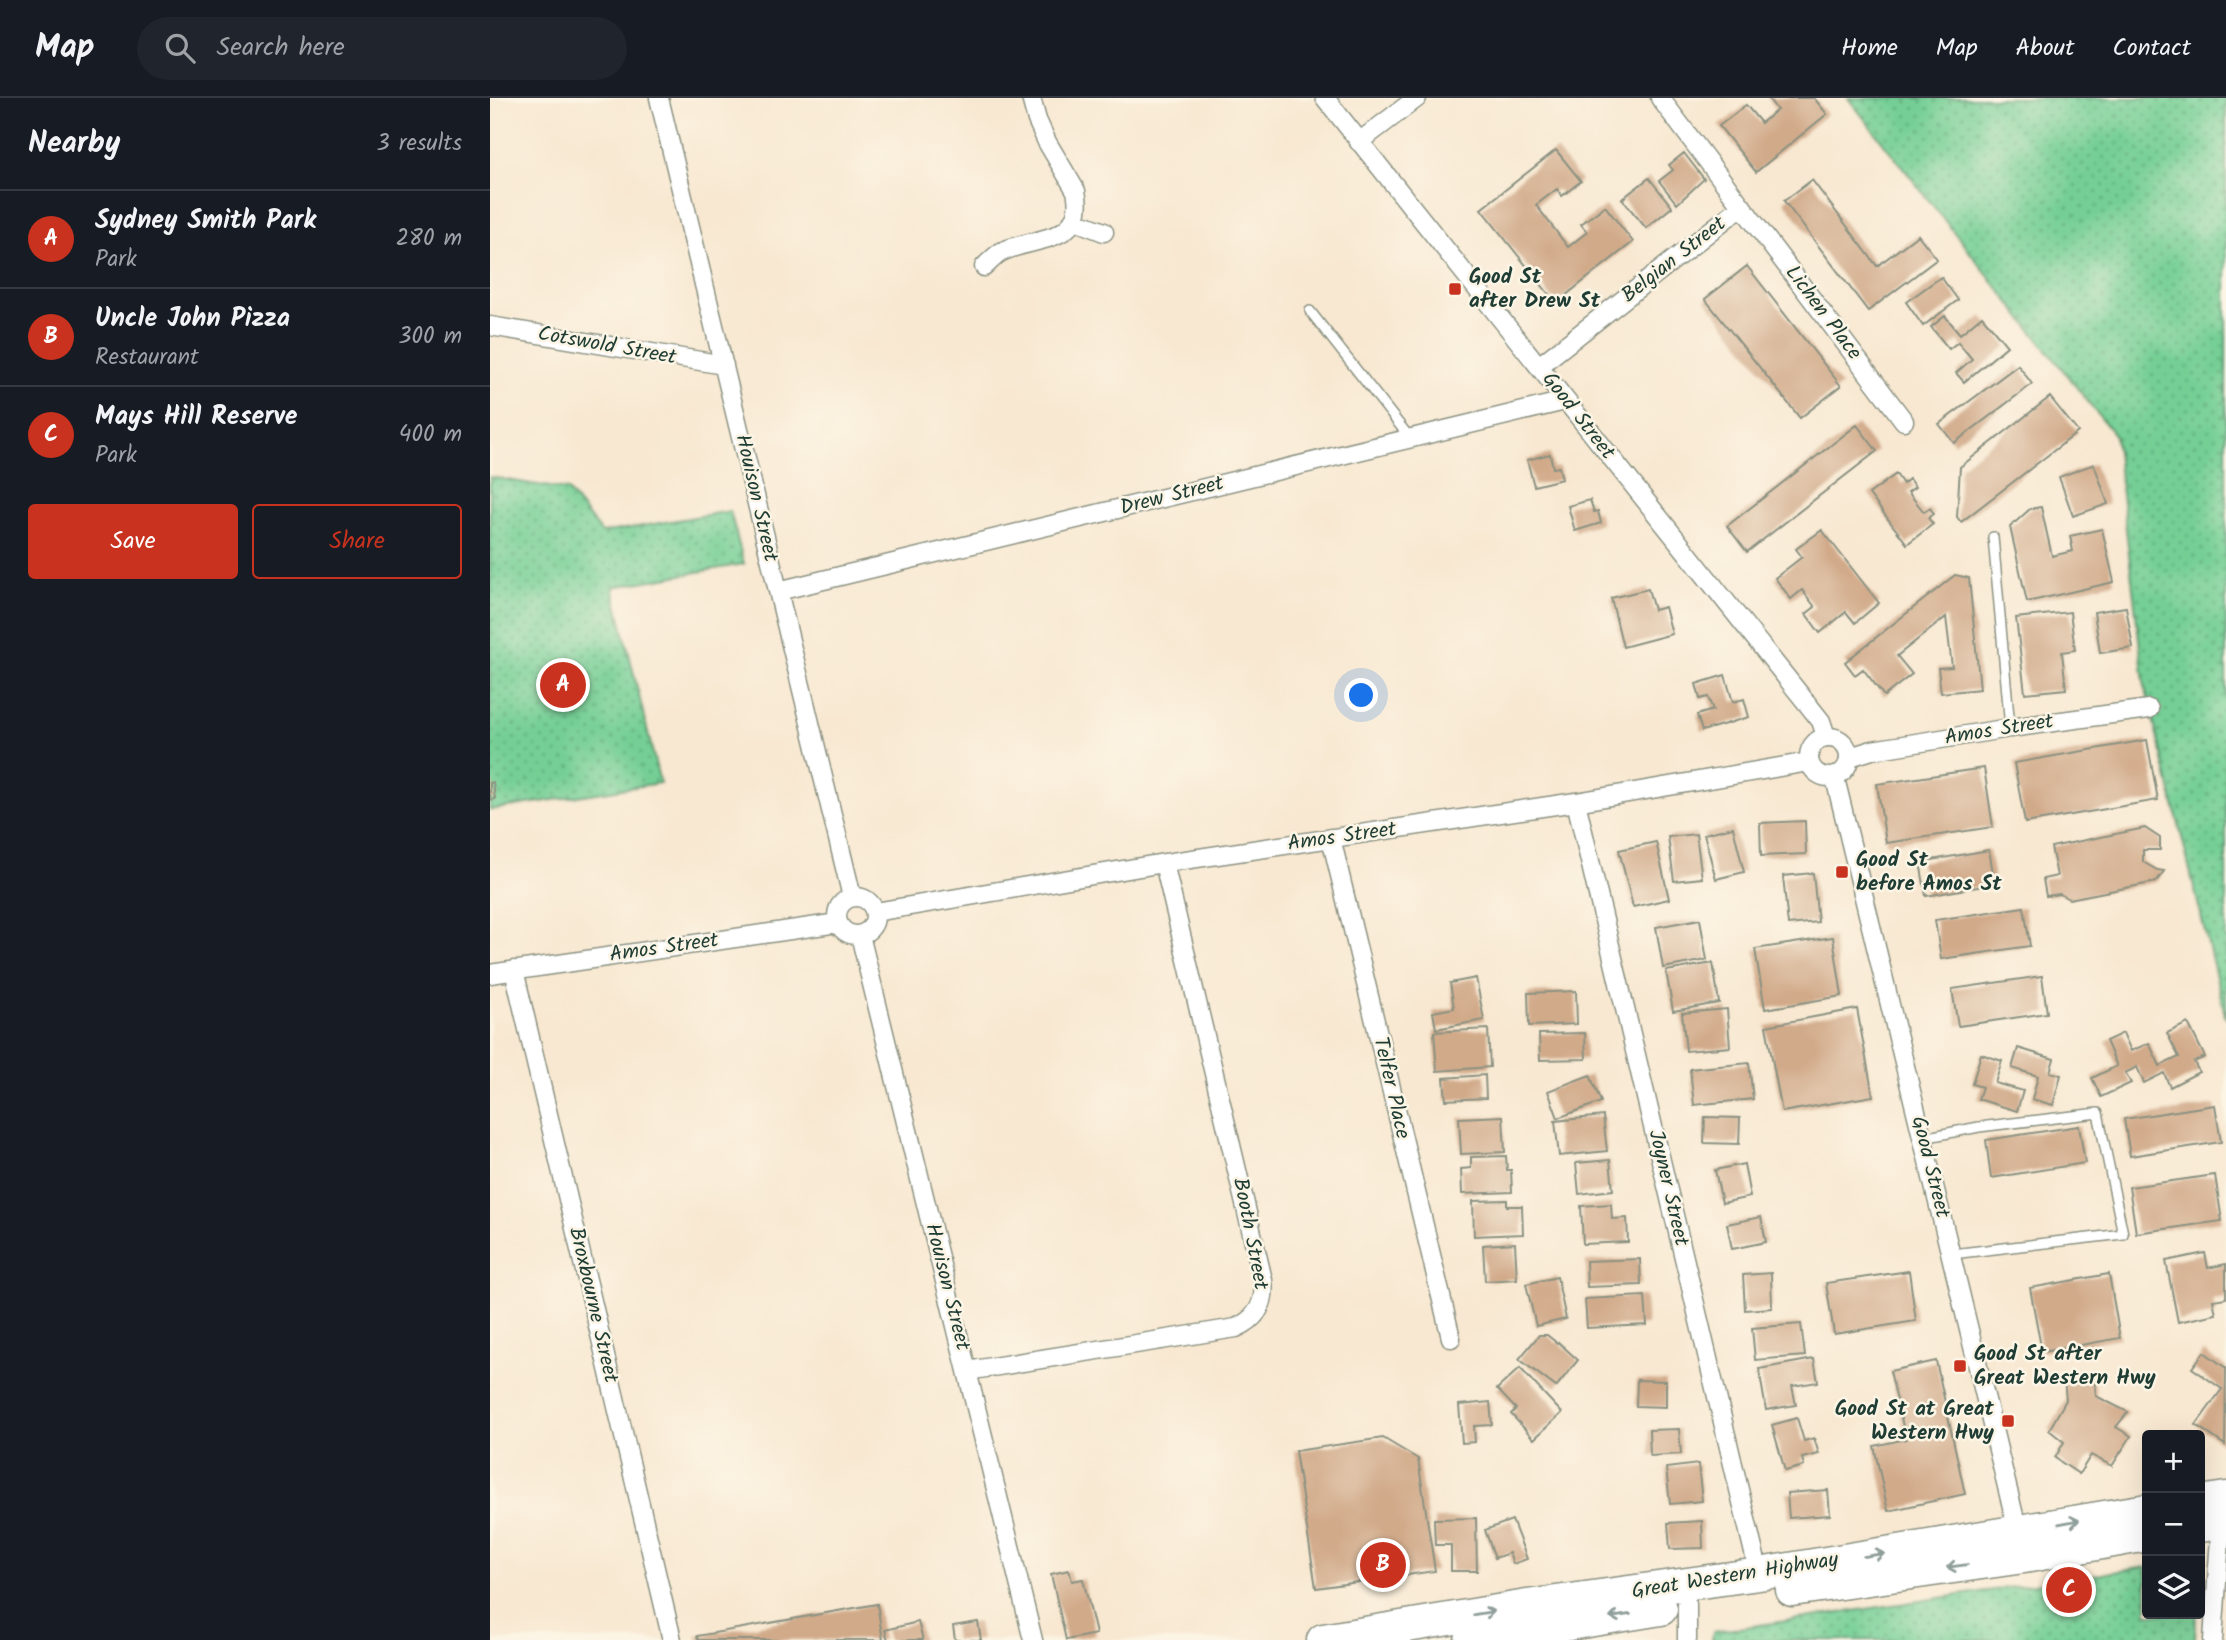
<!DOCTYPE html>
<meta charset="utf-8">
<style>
:root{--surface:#171b24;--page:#20242c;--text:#f1f3f6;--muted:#9ea1a6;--line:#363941;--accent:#c8321e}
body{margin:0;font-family:Kalam,sans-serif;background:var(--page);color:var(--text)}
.controls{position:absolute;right:21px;bottom:21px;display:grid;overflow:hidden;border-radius:7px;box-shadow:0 7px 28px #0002}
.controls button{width:63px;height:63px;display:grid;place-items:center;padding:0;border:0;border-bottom:2px solid var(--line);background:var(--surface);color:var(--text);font:35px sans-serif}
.you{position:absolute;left:872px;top:598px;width:24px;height:24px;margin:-18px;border:5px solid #fff;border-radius:50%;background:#1a73e8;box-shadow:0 0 0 10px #1a73e833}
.badge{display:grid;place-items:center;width:46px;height:46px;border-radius:50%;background:var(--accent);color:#fff;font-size:23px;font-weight:700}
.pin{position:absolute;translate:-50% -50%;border:4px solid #fff;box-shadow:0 2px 7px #0006}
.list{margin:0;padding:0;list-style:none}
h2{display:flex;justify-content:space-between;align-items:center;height:91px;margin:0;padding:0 28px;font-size:30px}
h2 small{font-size:23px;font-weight:400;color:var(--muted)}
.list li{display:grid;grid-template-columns:46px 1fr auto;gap:21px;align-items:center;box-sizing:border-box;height:98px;padding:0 28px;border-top:2px solid var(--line)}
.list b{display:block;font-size:26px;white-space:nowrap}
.list p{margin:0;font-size:23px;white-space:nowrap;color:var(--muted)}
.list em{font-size:23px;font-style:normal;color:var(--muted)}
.actions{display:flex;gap:14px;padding:21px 28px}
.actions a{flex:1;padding:16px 0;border:2px solid var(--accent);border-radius:7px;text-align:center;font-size:24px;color:var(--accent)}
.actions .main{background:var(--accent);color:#fff}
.icon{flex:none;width:38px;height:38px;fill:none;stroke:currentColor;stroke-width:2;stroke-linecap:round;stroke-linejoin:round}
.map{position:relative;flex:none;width:1736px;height:1542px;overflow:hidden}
header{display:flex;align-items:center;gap:42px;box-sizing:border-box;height:98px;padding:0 35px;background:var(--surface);border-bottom:2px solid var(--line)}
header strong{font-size:33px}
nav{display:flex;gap:38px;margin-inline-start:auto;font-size:24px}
.search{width:490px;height:63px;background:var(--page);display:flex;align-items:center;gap:18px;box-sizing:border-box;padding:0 24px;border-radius:38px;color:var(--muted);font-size:26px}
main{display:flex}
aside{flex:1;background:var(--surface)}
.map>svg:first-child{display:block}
.park{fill:url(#park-dots);stroke:#4a8664;stroke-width:2}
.building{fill:#d1aa8a}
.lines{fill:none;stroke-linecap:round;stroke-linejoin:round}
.lane-casing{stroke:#8c9282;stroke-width:12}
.street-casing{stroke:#8c9282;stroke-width:21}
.highway-casing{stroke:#8c9282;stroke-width:35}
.lane{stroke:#fff;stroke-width:9}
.street{stroke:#fff;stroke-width:18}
.highway{stroke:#fff;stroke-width:32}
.oneway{stroke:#8f9e9a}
.poi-dot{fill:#c8321e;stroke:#fcf5e5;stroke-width:2.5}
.labels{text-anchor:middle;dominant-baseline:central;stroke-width:5;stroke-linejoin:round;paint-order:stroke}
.street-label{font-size:21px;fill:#1f3d34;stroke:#fcf5e5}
.poi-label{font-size:21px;font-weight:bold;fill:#1f3d34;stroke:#fcf5e5;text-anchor:start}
</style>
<header>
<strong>Map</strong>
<div class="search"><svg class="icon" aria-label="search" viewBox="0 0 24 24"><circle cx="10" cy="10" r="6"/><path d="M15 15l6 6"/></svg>Search here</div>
<nav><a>Home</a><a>Map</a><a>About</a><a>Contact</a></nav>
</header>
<main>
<aside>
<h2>Nearby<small>3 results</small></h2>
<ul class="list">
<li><span class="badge">A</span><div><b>Sydney Smith Park</b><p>Park</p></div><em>280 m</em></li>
<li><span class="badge">B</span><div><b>Uncle John Pizza</b><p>Restaurant</p></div><em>300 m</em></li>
<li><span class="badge">C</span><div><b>Mays Hill Reserve</b><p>Park</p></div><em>400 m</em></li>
</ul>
<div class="actions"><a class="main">Save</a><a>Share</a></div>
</aside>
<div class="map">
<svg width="1736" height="1542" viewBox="0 0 1736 1542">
<defs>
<pattern id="park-dots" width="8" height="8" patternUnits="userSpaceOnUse" patternTransform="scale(1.75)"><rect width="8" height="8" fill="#75cf95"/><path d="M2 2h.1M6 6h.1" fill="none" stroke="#5fa97a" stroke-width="1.8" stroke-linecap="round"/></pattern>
</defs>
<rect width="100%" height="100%" fill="#fcf5e5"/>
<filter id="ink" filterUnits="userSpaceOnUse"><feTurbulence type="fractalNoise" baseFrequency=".0143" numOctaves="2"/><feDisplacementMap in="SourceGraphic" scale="14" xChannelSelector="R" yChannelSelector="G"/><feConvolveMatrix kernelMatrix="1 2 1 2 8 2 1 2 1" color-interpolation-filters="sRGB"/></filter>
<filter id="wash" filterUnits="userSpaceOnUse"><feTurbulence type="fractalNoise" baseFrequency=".00686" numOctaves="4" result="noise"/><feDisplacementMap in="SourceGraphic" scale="28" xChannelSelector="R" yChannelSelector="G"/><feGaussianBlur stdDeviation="1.57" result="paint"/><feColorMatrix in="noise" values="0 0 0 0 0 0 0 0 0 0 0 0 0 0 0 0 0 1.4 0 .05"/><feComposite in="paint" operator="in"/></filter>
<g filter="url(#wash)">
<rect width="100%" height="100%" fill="#f8e8d1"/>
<!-- park -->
<path class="park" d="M1358,0H1736V920L1654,584L1625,338Z
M0,379L77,392L112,435L240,413L254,466L123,489L170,685L0,712Z
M1657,1469V1516H1706L1705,1542H1222L1223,1534Z"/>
<g id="blocks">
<!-- building -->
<path class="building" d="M1278,0H1324L1337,16L1266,74L1229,28L1256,7L1271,25L1287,12Z
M1066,52L1091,83L1072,98L1067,91L1046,107L1078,149L1097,134L1091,126L1115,108L1143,144L1066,205L991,111Z
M1194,55L1214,81L1187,106L1169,83L1183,72L1179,67Z
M1159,80L1182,109L1156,130L1132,101Z
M1322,82L1387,168L1428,137L1447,161L1378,213L1294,103Z
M1257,168L1351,288L1310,320L1215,201Z
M1451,179L1468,202L1433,228L1416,204Z
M1455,218L1470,236L1492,218L1517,248L1474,284L1466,275L1482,261L1468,244L1459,251L1441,229Z
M1528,267L1542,286L1464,345L1449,326Z
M1560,299L1588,334L1471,424L1467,419L1470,369Z
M1367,327L1387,353L1257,454L1237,428Z
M1060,356L1063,370L1069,369L1072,381L1044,388L1037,362Z
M1604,366L1618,406L1583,418L1569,379Z
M1406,376L1413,386L1419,381L1425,389L1418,394L1434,414L1440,410L1444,416L1438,420L1443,426L1417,446L1379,396Z
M1100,402L1104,414L1108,413L1111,425L1085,433L1078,408Z
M1551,409L1562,458L1583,453L1580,438L1612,431L1624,484L1537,504L1520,429L1540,411Z
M1332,432L1389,505L1365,525L1356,514L1330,535L1316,516L1325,509L1312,492L1301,501L1285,480L1312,459L1306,451Z
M1465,477L1479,480L1490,591L1451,595L1448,570L1462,569L1456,519L1407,558L1422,576L1394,598L1373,571L1365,577L1355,564Z
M1158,491L1164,512L1175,509L1182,536L1133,549L1121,500Z
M1636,509L1643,550L1610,555L1604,514Z
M1580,514L1585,552L1572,554L1576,591L1535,595L1526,520Z
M1235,577L1243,604L1254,601L1259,619L1212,633L1207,617L1223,612L1218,599L1210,601L1206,586Z
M1657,642L1668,702L1535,725L1524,665Z
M1494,670L1503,729L1396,745L1387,686Z
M3,684L5,701L0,702V685Z
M1315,723L1316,756L1271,758L1270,725Z
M1243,729L1254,774L1226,781L1214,736Z
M1655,730L1670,740V752H1653V764L1667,772L1674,773L1666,784L1579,801L1570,796L1556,798L1553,781L1567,778L1561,749Z
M1206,736L1212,780L1184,783L1178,739Z
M1166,744L1179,801L1143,809L1129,752Z
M1499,752L1505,786L1436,798L1430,764Z
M1323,775L1328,824L1298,827L1293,778Z
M1534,809L1540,848L1451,861L1445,822Z
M1210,821L1217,862L1173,870L1166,829Z
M1343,839L1352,898L1275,911L1265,851Z
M1223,865L1229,905L1183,913L1176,873Z
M1552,878L1557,915L1468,928L1462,891Z
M986,880L994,922L946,931L943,914L964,910L960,885Z
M1086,893L1087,926L1039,928L1038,895Z
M1237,911L1240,949L1196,953L1192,915Z
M1367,911L1383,998L1292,1014L1276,928Z
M1698,925L1715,959L1704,964L1709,974L1680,989L1674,975L1654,985L1647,969L1635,975L1641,985L1611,999L1602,980L1627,968L1616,943L1633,935L1641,953L1659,945L1670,968L1689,959L1677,935Z
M998,931L1000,969L947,973L944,934Z
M1095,935L1096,961L1050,962L1049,936Z
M1528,950L1564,961L1560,974L1571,977L1563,1007L1542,1001L1548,978L1522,970Z
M1491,956L1512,963L1505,985L1533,993L1527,1013L1488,1001L1492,989L1482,986Z
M1259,965L1263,1001L1204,1007L1200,971Z
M995,977L996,1000L956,1002L954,980Z
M1100,977L1111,1004L1068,1020L1058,993Z
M1725,1007L1731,1044L1640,1058L1634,1021Z
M1013,1018L1015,1054L971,1056L969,1020Z
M1113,1018L1117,1053L1069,1058L1065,1023Z
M1215,1019L1250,1020L1249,1046L1214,1045Z
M1589,1028L1595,1065L1501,1080L1496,1042Z
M1016,1058L1017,1072H1021L1022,1094L972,1096L971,1071L981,1070V1059Z
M1120,1062L1123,1092L1089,1096L1086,1065Z
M1254,1066L1260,1099L1232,1105L1225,1072Z
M1725,1077L1732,1123L1646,1135L1639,1089Z
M1017,1102V1108H1032L1033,1136L984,1138L983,1103Z
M1121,1106L1122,1121L1137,1120L1138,1144L1093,1146L1091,1108Z
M1271,1119L1276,1144L1242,1151L1237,1126Z
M1025,1145L1027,1181L995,1183L993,1147Z
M1715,1155L1718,1170L1736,1166V1200L1723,1202L1726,1216L1688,1224L1676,1163Z
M1150,1161L1151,1187L1097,1189L1096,1163Z
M1419,1173L1426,1223L1344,1236L1336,1185Z
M1281,1175L1282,1210L1255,1212L1253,1177Z
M1619,1176L1630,1240L1552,1254L1540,1190Z
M1067,1179L1076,1221L1046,1228L1036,1186Z
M1155,1198L1157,1227L1097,1230L1095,1201Z
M1311,1226L1315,1258L1265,1262L1262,1230Z
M1049,1237H1057L1067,1245L1068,1244L1088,1262L1066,1289L1029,1261Z
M1714,1254L1736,1270L1735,1347L1706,1327L1732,1291L1702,1270Z
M1324,1261L1328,1284L1302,1288L1306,1307L1276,1312L1269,1271Z
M1446,1263L1475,1396L1398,1413L1384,1348L1416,1341L1400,1273Z
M1030,1270L1072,1315L1044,1341L1021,1316L1026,1311L1007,1291Z
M1604,1276L1606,1298L1638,1314L1626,1329L1641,1338L1622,1368L1601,1357L1589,1376L1565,1360L1574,1344L1559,1332L1576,1302L1574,1281Z
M1147,1282L1176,1283V1309L1146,1308Z
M1000,1304L1002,1327L984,1328L985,1344L972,1345L969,1307Z
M1307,1320L1314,1343L1324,1340L1329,1356L1312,1360L1314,1368L1295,1373L1282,1327Z
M1189,1331L1191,1356L1160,1358L1159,1332Z
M893,1340L928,1361L945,1473L826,1490L805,1353Z
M1208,1366L1212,1403L1180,1406L1176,1370Z
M1338,1392L1340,1417L1299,1420L1297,1395Z
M986,1420L987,1473H961V1447H945L944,1421Z
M1022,1422L1037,1461L1023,1466L1019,1455L1005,1460L995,1432Z
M1212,1423L1213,1450L1180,1451L1178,1425Z
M579,1472L582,1483L593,1481L606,1536L576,1542L561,1476Z
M387,1506L393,1542H208L207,1538Z
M428,1524L433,1542H398L395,1532Z
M488,1524L491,1542H465L463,1528Z"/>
</g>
</g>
<g filter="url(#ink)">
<use href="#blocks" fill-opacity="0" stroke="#8c9282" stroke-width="2"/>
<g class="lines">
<defs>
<path id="lane" d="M820,213L920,340
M1503,439L1520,630
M1433,1040L1489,1029L1608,1015L1633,1136L1462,1156"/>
<path id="street" d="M169,0L362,799
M835,0L1331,623L1336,638
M1170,0L1414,323
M869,44L927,0
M583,122L614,134
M494,169C499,164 505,158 511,154C541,139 598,146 586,93L557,44L547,22L541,0
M0,228L234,267
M1049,268L1252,108
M288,493L1075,303
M1319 659a20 20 0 1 1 40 0a20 20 0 1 1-40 0Z
M1360,659L1382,652L1520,630L1659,611
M1345,680L1529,1438
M1086,704L1269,1476
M841,740L961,1240
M347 818a19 19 0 1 1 38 0a19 19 0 1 1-38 0Z
M385,814L674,765L1086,704L1319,664
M370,837L543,1542
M24,872L182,1542
M0,876L348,825
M477,1273L746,1230C767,1221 776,1205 773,1182L674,765
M1197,1506V1542
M1723,1542L1731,1425"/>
<path id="highway" d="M1710,1404L1736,1400
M1710,1428L1736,1424
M1302,1492L1534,1459L1657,1437
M833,1542L1037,1508L1269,1476L1657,1412
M981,1542L1171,1511"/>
</defs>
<!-- lane casing -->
<use href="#lane" class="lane-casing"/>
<!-- street casing -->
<use href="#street" class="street-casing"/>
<!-- highway casing -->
<use href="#highway" class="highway-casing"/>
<!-- lane -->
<use href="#lane" class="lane"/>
<!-- street -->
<use href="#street" class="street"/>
<!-- highway -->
<use href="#highway" class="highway"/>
</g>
<!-- one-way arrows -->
<defs><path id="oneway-shaft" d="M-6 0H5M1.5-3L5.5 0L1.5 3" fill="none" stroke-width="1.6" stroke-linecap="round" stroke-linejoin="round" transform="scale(1.75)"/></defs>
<g class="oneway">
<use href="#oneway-shaft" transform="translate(1579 1424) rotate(-10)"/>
<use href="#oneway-shaft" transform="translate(1384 1457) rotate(-9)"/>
<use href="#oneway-shaft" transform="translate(1467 1468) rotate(172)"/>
<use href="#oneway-shaft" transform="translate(994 1515) rotate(-9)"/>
<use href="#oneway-shaft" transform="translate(1130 1518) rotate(171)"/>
</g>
</g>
<!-- markers -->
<g class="poi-dot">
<rect x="958" y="184" width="14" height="14" rx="3.5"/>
<rect x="1345" y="767" width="14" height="14" rx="3.5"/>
<rect x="1463" y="1261" width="14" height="14" rx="3.5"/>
<rect x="1511" y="1316" width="14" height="14" rx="3.5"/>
</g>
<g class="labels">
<!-- street labels -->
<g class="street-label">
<text transform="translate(1184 162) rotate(-38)">Belgian Street</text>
<text transform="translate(1333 215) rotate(53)">Lichen Place</text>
<text transform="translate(117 248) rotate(10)">Cotswold Street</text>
<text transform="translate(1088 318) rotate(52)">Good Street</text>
<text transform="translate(682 398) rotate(-14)">Drew Street</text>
<text transform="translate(266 400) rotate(77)">Houison Street</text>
<text transform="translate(1509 632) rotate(-9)">Amos Street</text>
<text transform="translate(852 739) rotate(-8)">Amos Street</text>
<text transform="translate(174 850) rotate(-8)">Amos Street</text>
<text transform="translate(901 990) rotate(77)">Telfer Place</text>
<text transform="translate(1440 1069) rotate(76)">Good Street</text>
<text transform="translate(1178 1090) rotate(77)">Joyner Street</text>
<text transform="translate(760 1136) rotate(79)">Booth Street</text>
<text transform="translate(457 1189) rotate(76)">Houison Street</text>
<text transform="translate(103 1207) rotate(77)">Broxbourne Street</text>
<text transform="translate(1245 1478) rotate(-9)">Great Western Highway</text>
</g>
<!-- poi labels -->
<g class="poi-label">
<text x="979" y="179">Good St<tspan x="979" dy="24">after Drew St</tspan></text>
<text x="1366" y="762">Good St<tspan x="1366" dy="24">before Amos St</tspan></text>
<text x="1484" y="1256">Good St after<tspan x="1484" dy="24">Great Western Hwy</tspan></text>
<text x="1504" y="1311" text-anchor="end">Good St at Great<tspan x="1504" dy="24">Western Hwy</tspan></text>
</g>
</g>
</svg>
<div class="controls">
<button>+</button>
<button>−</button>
<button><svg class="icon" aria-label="layers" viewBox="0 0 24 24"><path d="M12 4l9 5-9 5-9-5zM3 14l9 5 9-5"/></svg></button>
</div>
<div class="you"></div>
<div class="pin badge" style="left:73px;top:587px">A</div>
<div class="pin badge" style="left:893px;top:1467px">B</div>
<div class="pin badge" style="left:1579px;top:1492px">C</div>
</div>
</main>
